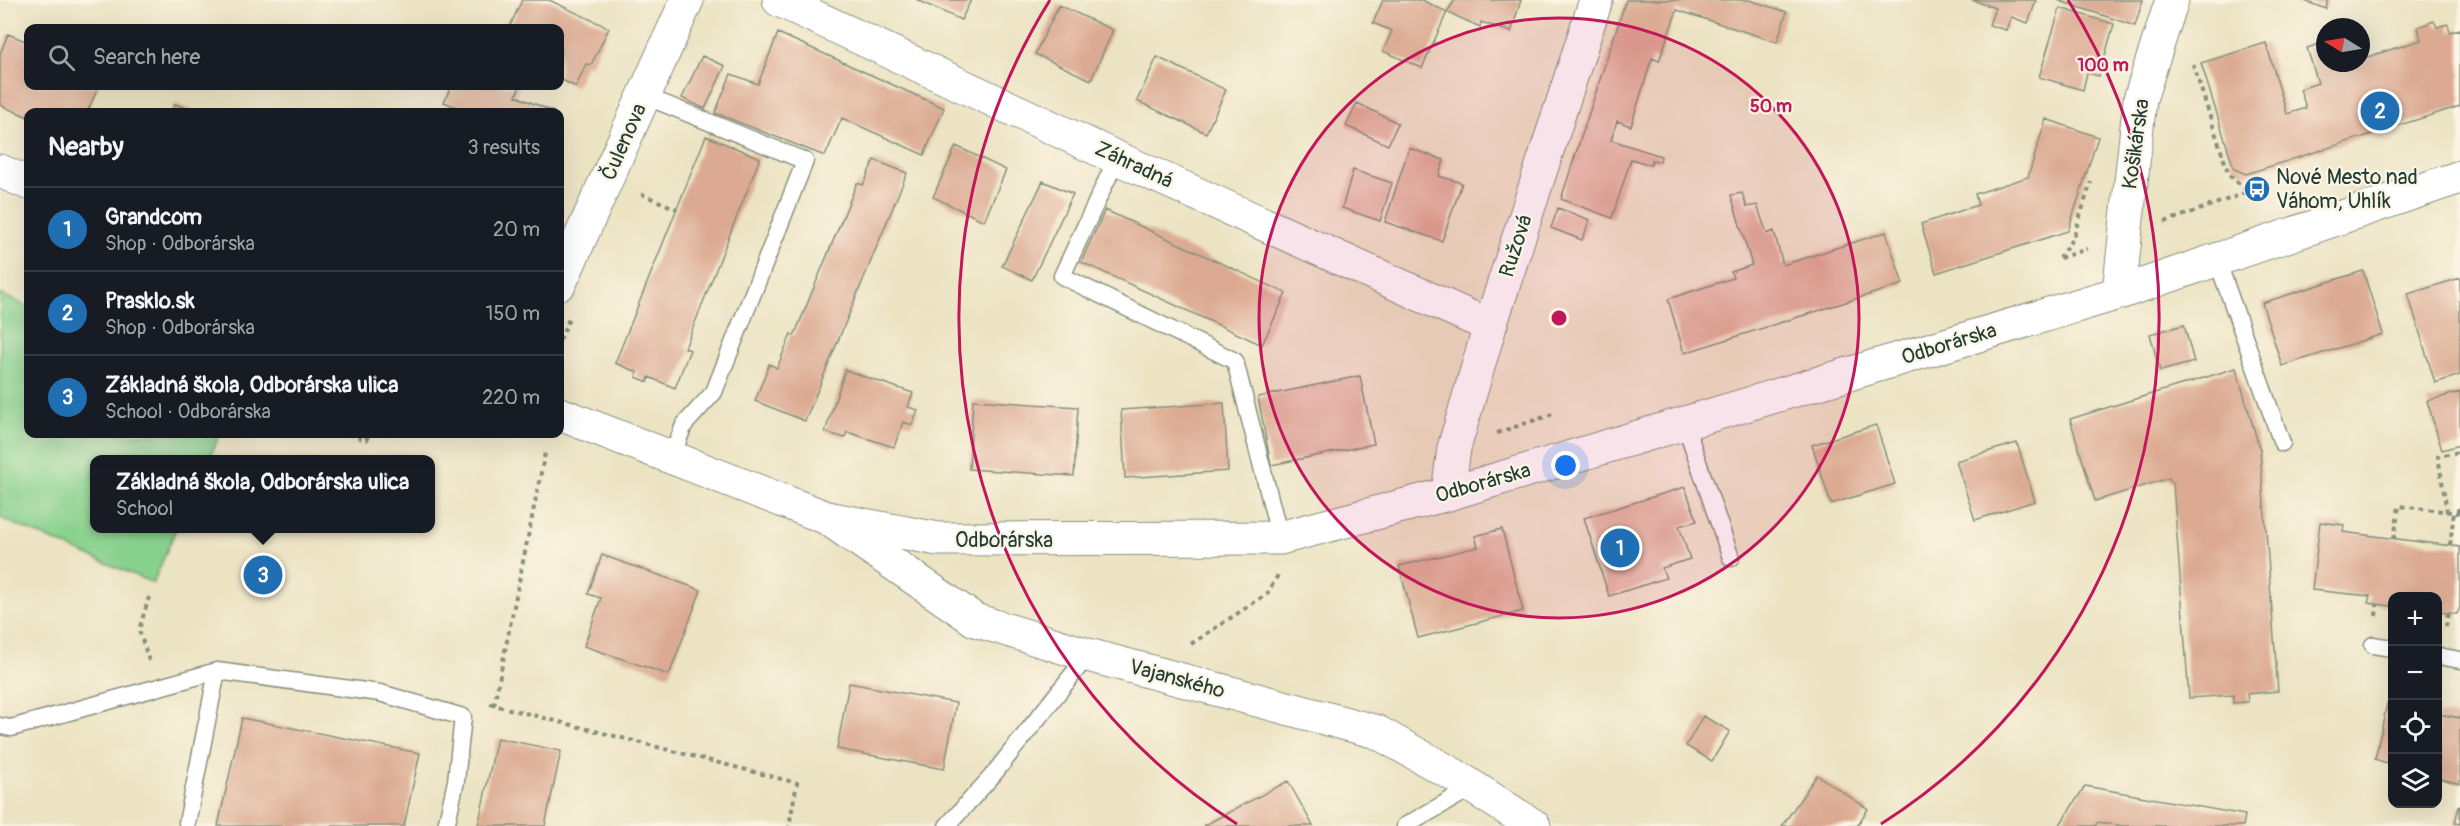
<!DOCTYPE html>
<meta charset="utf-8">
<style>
:root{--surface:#171b24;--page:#242831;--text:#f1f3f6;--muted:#9ea1a6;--line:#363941;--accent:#1f6fb2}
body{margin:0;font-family:Pangolin,sans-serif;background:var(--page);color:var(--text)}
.controls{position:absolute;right:18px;bottom:18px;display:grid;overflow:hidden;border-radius:12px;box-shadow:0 6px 24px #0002}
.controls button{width:54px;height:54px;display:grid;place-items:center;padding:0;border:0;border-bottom:2px solid var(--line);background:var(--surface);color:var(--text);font:30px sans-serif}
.compass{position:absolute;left:2316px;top:18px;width:54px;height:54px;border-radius:50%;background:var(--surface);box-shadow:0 6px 24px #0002;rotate:281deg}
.you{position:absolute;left:1566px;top:466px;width:21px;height:21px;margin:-15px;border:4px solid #fff;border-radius:50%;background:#1a73e8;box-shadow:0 0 0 9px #1a73e833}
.badge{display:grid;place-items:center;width:39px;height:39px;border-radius:50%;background:var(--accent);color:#fff;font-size:20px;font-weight:700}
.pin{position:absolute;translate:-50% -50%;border:3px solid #fff;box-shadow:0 2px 6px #0006}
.popup{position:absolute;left:90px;top:455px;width:345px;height:78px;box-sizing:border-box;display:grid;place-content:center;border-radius:12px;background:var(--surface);filter:drop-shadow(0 2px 4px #0005);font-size:20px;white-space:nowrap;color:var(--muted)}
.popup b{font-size:22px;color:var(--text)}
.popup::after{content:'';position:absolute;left:50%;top:100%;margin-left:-12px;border:12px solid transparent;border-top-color:var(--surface)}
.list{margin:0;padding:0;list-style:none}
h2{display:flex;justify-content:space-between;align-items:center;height:78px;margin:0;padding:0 24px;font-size:26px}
h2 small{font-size:20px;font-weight:400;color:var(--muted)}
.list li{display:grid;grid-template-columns:39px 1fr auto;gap:18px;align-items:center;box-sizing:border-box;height:84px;padding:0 24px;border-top:2px solid var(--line)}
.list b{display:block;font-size:22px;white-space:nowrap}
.list p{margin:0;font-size:20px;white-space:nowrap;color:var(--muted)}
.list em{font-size:20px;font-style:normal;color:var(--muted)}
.icon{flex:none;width:33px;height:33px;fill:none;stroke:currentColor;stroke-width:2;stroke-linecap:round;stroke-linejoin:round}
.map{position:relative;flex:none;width:2460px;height:826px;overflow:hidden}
.search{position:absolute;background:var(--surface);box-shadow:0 6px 24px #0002;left:24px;top:24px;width:540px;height:66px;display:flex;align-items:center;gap:15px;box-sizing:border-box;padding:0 21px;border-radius:12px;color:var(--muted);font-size:22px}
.panel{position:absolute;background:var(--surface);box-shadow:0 6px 24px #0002;left:24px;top:108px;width:540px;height:330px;border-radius:12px}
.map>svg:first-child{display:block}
.green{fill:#88d18d;stroke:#548760;stroke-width:1.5}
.building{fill:#dcaa92}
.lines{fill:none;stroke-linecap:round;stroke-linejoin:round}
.lane-casing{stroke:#86907c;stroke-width:19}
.street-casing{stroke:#86907c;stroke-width:35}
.secondary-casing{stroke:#86907c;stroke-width:35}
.path{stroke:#86907c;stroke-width:4;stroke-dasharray:4.5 4.5;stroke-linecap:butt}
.lane{stroke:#fff;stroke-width:16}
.street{stroke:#fff;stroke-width:33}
.secondary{stroke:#fff;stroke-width:33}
.ring{fill:none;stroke:#c2185b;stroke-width:3}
.labels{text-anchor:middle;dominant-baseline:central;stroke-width:4.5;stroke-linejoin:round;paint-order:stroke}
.street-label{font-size:21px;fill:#1f3d34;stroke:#fcf5e5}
.poi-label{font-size:21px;fill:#1f3d34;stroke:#fcf5e5;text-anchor:start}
.centre{fill:#c2185b;stroke:#fcf5e5;stroke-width:3}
.ring-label{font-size:18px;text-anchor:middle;font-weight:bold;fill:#c2185b;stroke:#fcf5e5;stroke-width:4.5;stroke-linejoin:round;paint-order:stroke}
</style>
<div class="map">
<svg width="2460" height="826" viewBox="0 0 2460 826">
<rect width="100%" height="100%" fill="#fcf5e5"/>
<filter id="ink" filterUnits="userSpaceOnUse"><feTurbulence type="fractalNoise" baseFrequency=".0167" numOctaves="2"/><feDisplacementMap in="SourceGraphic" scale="12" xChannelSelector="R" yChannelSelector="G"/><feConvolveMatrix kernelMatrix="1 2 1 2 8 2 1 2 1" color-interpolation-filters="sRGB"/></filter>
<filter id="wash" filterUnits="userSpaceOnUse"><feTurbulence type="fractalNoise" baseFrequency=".008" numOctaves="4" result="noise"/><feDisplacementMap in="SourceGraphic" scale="24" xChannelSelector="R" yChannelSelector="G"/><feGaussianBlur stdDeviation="1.35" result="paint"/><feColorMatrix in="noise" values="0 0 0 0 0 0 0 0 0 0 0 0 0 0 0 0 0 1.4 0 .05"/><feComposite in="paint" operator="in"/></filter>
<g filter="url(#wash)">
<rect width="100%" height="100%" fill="#ece3c3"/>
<!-- green -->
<path class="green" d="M0,294L28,307V434H220L209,459L95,460V528L176,529L153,583L0,518Z"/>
<g id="blocks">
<!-- building -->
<path class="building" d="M522,0H549L609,28L591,65L586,64L576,87L560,79V58L562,52L560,51V28H509Z
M917,0H971L961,20Z
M1383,0H1422L1447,12L1422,68L1383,51L1392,31L1373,23Z
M1455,0H1521L1511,32L1481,22L1480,27L1447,12Z
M1626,0H1749L1787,12L1777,42L1677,10L1659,61L1652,58L1631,126L1617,121L1611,140L1661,156L1660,162L1652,160L1651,165L1631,159L1612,218L1561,199Z
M1972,0H2032L2036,1L2028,23L2011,17L2006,30L1989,25L1995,8Z
M2057,0H2143L2135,26Z
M2302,0H2328L2326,9Z
M1059,5L1113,30L1091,80L1035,54Z
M2060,8L2114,24L2099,76L2087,73L2083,90L2039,77Z
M2434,21L2437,27L2448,24L2450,32L2460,29V106L2246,174L2234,169L2201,63L2266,43L2287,114L2306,108L2300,89L2318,83L2307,48L2325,42V63H2361V59L2421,40L2418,27Z
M778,33L944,108L924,155L842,118L825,156L715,113L731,74L758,84Z
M8,34L28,42V86H99L87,112H28V117L0,105V54Z
M702,56L725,66L705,109L682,98Z
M1157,57L1226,90L1206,133L1137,101Z
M451,86H520L516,96L554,112L465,111L444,102Z
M1357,103L1398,123L1388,145L1346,126Z
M175,104L196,112H171Z
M2046,119L2098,137L2068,231L1936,273L1921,224L1978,205L1975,194L2028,177Z
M706,136L760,158L685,348L690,350L675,388L649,377L648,382L636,377L637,372L615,363Z
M956,146L1006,170L984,221L933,197Z
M1409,148L1444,160L1439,176L1462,183L1442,241L1385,222Z
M874,160L907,173L805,421L755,401L769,364L777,368L791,334L794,336L857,183L863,185Z
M1353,170L1392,183L1380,221L1342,208Z
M1043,181L1073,194L1032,280L1002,266Z
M1742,193L1747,207L1757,205L1767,234L1774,231L1783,265L1886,232L1903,284L1684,353L1668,299L1733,278L1731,272L1752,265L1731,195Z
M1558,208L1590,220L1582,240L1551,228Z
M1105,210L1286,293L1262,345L1081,262Z
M2363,271L2383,334L2282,366L2262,303Z
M2460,278V375L2435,383L2408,294Z
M2184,325L2194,362L2160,371L2150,334Z
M2236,368L2260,450L2278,691L2247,694L2248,702L2233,703V695L2189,698L2173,483L2169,478L2095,501L2070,419Z
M845,370L913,393L908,407L918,410L912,425L903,422L894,447L847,432L845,438L825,432Z
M1360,376L1374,444L1271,465L1258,397Z
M2460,392V445L2442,450L2427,401Z
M973,400L1078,407L1074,476L969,469Z
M1224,403L1228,471L1125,478L1121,410Z
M1876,425L1895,484L1831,504L1812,445Z
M2017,443L2035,501L1975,520L1956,461Z
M1685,487L1697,521L1679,526L1690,559L1662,568L1666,578L1609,596L1584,518Z
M2320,522L2344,525L2343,532L2460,547V607L2457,614L2438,612V596H2392V606L2368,603L2370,596L2312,590Z
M1502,529L1523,611L1418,638L1399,566L1478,547L1475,536Z
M602,555L701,590L669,675L584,646L601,598L588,594Z
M849,683L956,703L944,769L837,749Z
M2387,704L2392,705V765L2375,759Z
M2438,714L2460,718V784L2438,778Z
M1703,716L1730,731L1712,761L1686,746Z
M242,718L420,753L404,826H218Z
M497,738L561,751L545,826H478Z
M1817,775L1868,809L1857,826H1782Z
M1288,781L1313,826H1203Z
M2085,786L2245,815L2243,826H2122L2098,822L2095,826H2059Z
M2459,806H2460V824L2455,823Z"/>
</g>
</g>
<g filter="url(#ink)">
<use href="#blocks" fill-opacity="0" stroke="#86907c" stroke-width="1.5"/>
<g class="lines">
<defs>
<path id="lane" d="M645,96L805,161L714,392L684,425L671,459
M1117,158L1062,276L1235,361L1280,538
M2217,260L2282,443
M1685,424L1731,558
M2373,645L2392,648
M2438,656L2460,660
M0,726L11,728L217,671L380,693L463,717L456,781L446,826
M187,823L217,671
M947,826L992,776L1088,655
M1405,826L1473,787"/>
<path id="street" d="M779,0L1117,158L1490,326
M560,283L687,0
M2119,293L2140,99L2172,0
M1448,494L1454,448L1490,326L1596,0
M827,518L975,620L1088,655L1377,732L1454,775L1534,826"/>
<path id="secondary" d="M0,171L28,183
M560,414L827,518L938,539L1280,538L1448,494L2119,293L2460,177"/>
</defs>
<!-- lane casing -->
<use href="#lane" class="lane-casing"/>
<!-- street casing -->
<use href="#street" class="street-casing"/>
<!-- secondary casing -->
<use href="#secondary" class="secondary-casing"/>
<!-- path -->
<path class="path" d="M2193,64L2229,175L2249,192
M641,194L677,209
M2165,222L2248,192
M2059,258L2073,238L2091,182
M2060,258L2087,249
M560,340L569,319
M1497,433L1553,414
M349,434L366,440L369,434
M2447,512L2438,456L2460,452
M2394,539L2399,506L2460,513
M2450,545L2454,512L2460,509
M2376,616L2377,605
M2446,627L2448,613
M1191,644L1267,594L1278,575
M149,661L139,630L149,597
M490,704L797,783L789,826
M494,705L545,453"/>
<!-- lane -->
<use href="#lane" class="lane"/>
<!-- street -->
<use href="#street" class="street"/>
<!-- secondary -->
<use href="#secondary" class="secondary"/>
</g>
</g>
<!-- distance rings -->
<circle cx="1559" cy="318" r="300" fill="#c2185b" fill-opacity=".12"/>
<g class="ring">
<circle cx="1559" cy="318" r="300"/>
<path d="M1237 824A600 600 0 0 1 1050 0M2068 0A600 600 0 0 1 1881 824"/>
</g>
<!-- icons -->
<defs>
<symbol id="bus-disc" viewBox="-11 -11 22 22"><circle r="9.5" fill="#1f6fb2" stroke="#fcf5e5"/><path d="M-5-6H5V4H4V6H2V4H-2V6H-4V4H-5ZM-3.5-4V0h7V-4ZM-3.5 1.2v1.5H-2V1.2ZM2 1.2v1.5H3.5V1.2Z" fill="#fff"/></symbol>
</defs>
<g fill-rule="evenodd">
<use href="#bus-disc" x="2242" y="174" width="30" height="30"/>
</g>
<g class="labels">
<!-- street labels -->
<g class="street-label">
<text transform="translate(624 142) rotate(-66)">Čulenova</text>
<text transform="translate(2136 144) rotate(-82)">Košikárska</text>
<text transform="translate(1134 165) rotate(25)">Záhradná</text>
<text transform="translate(1516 246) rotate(-72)">Ružová</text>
<text transform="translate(1949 344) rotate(-17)">Odborárska</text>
<text transform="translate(1483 483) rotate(-16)">Odborárska</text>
<text x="1004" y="540">Odborárska</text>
<text transform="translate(1177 679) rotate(15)">Vajanského</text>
</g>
<!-- poi labels -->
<g class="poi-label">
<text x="2276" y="177">Nové Mesto nad<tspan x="2276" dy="24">Váhom, Uhlík</tspan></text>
</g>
</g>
<circle cx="1559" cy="318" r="9" class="centre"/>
<g class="ring-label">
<text x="2103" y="71">100 m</text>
<text x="1771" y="112">50 m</text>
</g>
</svg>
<div class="controls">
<button>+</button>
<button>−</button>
<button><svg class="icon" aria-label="locate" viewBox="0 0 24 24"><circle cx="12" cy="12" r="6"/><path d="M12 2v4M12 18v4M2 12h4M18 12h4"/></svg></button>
<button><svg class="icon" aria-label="layers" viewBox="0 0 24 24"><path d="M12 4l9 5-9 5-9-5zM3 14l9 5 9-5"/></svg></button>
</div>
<svg class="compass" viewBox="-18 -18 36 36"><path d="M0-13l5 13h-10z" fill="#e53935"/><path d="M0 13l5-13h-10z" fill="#9ea1a6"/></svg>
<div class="you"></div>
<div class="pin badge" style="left:1620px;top:548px">1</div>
<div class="pin badge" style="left:2380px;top:111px">2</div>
<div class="pin badge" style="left:263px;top:575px">3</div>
<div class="popup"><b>Základná škola, Odborárska ulica</b>School</div>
<div class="search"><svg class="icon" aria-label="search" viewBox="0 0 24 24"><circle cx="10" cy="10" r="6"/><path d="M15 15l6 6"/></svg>Search here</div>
<section class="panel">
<h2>Nearby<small>3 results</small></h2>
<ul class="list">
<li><span class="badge">1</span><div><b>Grandcom</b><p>Shop · Odborárska</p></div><em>20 m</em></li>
<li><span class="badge">2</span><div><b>Prasklo.sk</b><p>Shop · Odborárska</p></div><em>150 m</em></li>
<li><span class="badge">3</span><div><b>Základná škola, Odborárska ulica</b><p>School · Odborárska</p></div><em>220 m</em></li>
</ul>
</section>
</div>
